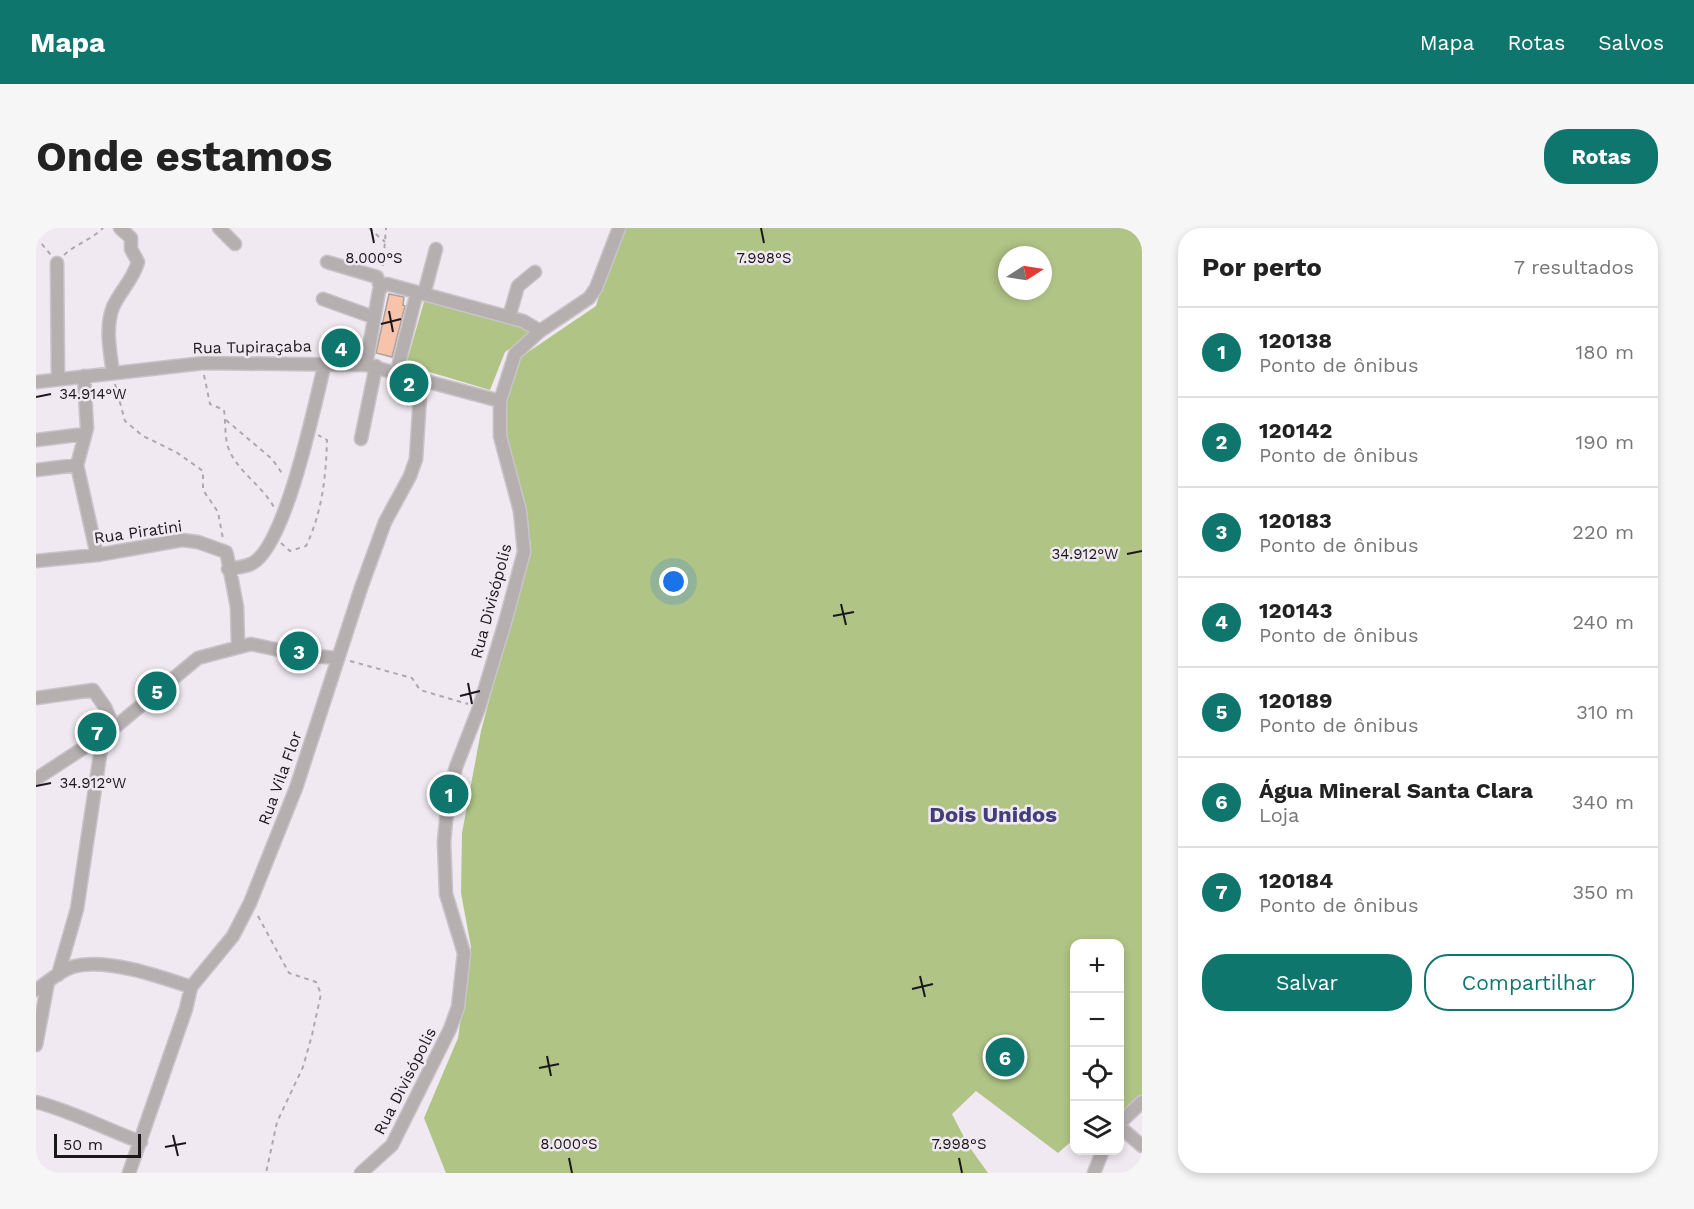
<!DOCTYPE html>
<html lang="pt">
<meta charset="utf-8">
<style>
:root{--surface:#fff;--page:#f6f6f6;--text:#222;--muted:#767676;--line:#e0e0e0;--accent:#0f766e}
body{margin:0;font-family:"Work Sans",sans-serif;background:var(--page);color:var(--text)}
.controls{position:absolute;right:18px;bottom:18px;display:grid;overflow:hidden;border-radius:12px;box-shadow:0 3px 9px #0003}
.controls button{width:54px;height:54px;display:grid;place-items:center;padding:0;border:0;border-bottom:2px solid var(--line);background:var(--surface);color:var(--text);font:30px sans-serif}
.compass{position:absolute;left:962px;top:18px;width:54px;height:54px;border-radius:50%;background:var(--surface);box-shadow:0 3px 9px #0003;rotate:78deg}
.scale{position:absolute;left:18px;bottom:15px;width:87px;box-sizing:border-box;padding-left:6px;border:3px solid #1b181b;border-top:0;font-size:16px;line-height:21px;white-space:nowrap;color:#1b181b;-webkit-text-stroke:4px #f0e9f1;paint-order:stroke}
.you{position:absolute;left:638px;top:354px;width:21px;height:21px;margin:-15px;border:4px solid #fff;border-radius:50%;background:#1a73e8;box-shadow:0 0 0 9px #1a73e833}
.badge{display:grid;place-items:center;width:39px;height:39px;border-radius:50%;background:var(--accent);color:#fff;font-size:20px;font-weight:700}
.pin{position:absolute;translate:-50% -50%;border:3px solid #fff;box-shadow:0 2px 6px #0006}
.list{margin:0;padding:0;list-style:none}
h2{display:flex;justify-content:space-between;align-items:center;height:78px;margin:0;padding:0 24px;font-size:26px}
h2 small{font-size:20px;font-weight:400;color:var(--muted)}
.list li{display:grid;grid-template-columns:39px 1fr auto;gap:18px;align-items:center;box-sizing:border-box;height:90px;padding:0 24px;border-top:2px solid var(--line)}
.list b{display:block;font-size:22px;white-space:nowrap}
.list p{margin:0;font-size:20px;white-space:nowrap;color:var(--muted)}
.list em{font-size:20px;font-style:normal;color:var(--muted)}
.actions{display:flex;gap:12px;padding:18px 24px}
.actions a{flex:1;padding:14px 0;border:2px solid var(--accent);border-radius:24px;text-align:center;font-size:21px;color:var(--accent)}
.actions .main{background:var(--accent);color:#fff}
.icon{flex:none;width:33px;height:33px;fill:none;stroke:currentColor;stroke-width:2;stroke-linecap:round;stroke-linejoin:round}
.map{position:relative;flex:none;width:1106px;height:945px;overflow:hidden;border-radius:24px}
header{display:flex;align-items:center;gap:36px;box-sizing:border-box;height:84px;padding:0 30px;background:var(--accent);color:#fff}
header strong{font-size:28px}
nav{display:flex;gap:33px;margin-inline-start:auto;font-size:21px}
.intro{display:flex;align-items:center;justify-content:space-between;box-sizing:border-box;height:144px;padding:0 36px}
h1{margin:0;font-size:42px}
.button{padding:15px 27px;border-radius:24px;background:var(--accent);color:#fff;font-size:21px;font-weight:700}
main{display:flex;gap:36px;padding:0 36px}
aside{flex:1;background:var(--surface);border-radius:24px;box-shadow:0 3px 9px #0003}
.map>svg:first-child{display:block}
.green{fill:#b0c486;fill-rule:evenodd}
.building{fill:#f8c3ab;stroke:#aca29d;stroke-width:1.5}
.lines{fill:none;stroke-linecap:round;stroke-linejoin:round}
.minor-casing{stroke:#cac3ca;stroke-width:15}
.path{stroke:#ada8ae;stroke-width:2;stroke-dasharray:4.5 4.5;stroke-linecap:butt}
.minor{stroke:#b5afb0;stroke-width:12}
.ticks{fill:none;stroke:#1b181b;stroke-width:2}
.labels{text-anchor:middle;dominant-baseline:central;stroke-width:5;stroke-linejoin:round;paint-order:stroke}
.street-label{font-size:16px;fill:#1b181b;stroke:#f0e9f1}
.district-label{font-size:22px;font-weight:bold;fill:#423e7b;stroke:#f0e9f1}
.ticks-label{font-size:15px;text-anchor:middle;fill:#1b181b;stroke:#f0e9f1;stroke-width:5;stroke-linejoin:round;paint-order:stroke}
</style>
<header>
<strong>Mapa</strong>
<nav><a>Mapa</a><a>Rotas</a><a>Salvos</a></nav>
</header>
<div class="intro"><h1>Onde estamos</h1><a class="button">Rotas</a></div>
<main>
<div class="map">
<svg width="1106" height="945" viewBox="0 0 1106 945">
<rect width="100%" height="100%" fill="#f0e9f1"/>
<!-- green -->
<path class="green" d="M583,0H1106V875L1084,883V716H1038V911L1022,925L940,863L916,886L932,917L952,945H410L388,890L422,810L435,719L425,665L426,605L445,503L495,316L469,240L459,190L476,135L560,78ZM971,27H1007V63H971Z
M389,70L493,101L495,106L469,124L454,162L370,137Z"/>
<!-- building -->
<path class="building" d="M353,66L368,69L367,77L369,78L356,129L340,125Z"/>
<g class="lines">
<defs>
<path id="minor" d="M183,0L199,16
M291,34L341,49L344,59
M21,35L22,151
M388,66L400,21
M287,71L337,89
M473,89L482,58L499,44
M330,137L343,63L347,57L351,56L487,93L504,103
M361,143L381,64
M77,145C74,124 69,99 77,79C84,63 97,52 102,34L95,21V10L84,0
M48,148L51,200L41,237L61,327
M0,154L168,135L330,137L464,173
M325,211L340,138
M0,212L49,206
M0,242L41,237
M0,333L61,327L146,312L162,314L190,324L191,327L201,379L202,417
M192,341C199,340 208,339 215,336C250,320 279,174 289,135
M0,470L57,462L69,479L78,500
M0,551L78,500L162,430L215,416L266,427L302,430
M22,747L41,681L67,507
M0,762C11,755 23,743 36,739C68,729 123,748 155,759
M0,817L12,754
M0,874C36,883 69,901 105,914
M1084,895L1106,874
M1084,899L1106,918
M93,945L150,781L155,759L197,708L214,675L260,560L325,360L349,294L374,248L380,231L385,152
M325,945L356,917L414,801L422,779L428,725L410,666L408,614L412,572L420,539L443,480L470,391L488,324L484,283L464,208V173L479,126L504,103L553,70L560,60L583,0
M1058,945L1067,922"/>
</defs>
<!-- minor casing -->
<use href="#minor" class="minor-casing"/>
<!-- path -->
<path class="path" d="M1,0L0,9L15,27
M333,0L349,14
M28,27C40,16 55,12 67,0
M347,38L350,0
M168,147L174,176L188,182C190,195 188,212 194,224C204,245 226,258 238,279
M79,156L89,193L107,208L140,224L167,243V262L182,284L187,311
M190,192L236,231L248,248
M245,315L254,323L270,318C286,285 290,249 291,212L282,207
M314,433L376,450L384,462L432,476
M222,688L253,745L280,754L285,766L276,807L267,839L241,894L230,945"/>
<!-- minor -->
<use href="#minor" class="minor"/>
</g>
<!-- ticks -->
<path class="ticks" d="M335,0L338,15M725,0L728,15M353,83L357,104M345,96L365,91M0,169L15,166M1091,326L1106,323M805,376L810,397M797,388L818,384M432,455L436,476M424,468L444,463M0,558L15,555M884,748L889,769M876,761L897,756M511,828L515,848M503,840L523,836M137,907L142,928M129,919L150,915M533,930L536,945M923,930L926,945"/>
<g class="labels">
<!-- street labels -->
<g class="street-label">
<text transform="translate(216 119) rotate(-1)">Rua Tupiraçaba</text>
<text transform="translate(102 304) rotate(-8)">Rua Piratini</text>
<text transform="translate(455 373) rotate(-75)">Rua Divisópolis</text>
<text transform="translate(244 550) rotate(-70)">Rua Vila Flor</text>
<text transform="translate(369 853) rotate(-63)">Rua Divisópolis</text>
</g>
<!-- district labels -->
<g class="district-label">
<text x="957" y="586">Dois Unidos</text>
</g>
</g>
<g class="ticks-label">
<text x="338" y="35">8.000°S</text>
<text x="728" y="35">7.998°S</text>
<text x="57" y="171">34.914°W</text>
<text x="1049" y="331">34.912°W</text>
<text x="57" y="560">34.912°W</text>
<text x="533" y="921">8.000°S</text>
<text x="923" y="921">7.998°S</text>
</g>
</svg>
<div class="controls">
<button>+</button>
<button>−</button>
<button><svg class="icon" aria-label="locate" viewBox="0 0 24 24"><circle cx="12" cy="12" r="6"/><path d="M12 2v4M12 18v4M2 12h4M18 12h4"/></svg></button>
<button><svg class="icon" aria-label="layers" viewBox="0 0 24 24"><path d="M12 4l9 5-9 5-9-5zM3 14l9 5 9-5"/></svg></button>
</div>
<svg class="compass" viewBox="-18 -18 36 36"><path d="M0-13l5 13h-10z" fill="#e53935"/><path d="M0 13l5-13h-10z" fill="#767676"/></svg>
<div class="scale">50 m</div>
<div class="you"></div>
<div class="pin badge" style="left:413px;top:566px">1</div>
<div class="pin badge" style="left:373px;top:155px">2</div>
<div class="pin badge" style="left:263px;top:423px">3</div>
<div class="pin badge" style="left:305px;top:120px">4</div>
<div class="pin badge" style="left:121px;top:463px">5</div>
<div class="pin badge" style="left:969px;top:829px">6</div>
<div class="pin badge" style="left:61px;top:504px">7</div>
</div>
<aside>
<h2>Por perto<small>7 resultados</small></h2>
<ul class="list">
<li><span class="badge">1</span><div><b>120138</b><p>Ponto de ônibus</p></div><em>180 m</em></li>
<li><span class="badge">2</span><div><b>120142</b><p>Ponto de ônibus</p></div><em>190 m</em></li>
<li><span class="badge">3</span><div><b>120183</b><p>Ponto de ônibus</p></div><em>220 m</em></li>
<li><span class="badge">4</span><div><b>120143</b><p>Ponto de ônibus</p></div><em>240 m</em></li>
<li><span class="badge">5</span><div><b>120189</b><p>Ponto de ônibus</p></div><em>310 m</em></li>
<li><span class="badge">6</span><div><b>Água Mineral Santa Clara</b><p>Loja</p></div><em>340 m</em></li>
<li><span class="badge">7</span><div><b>120184</b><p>Ponto de ônibus</p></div><em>350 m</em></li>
</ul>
<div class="actions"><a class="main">Salvar</a><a>Compartilhar</a></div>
</aside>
</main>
